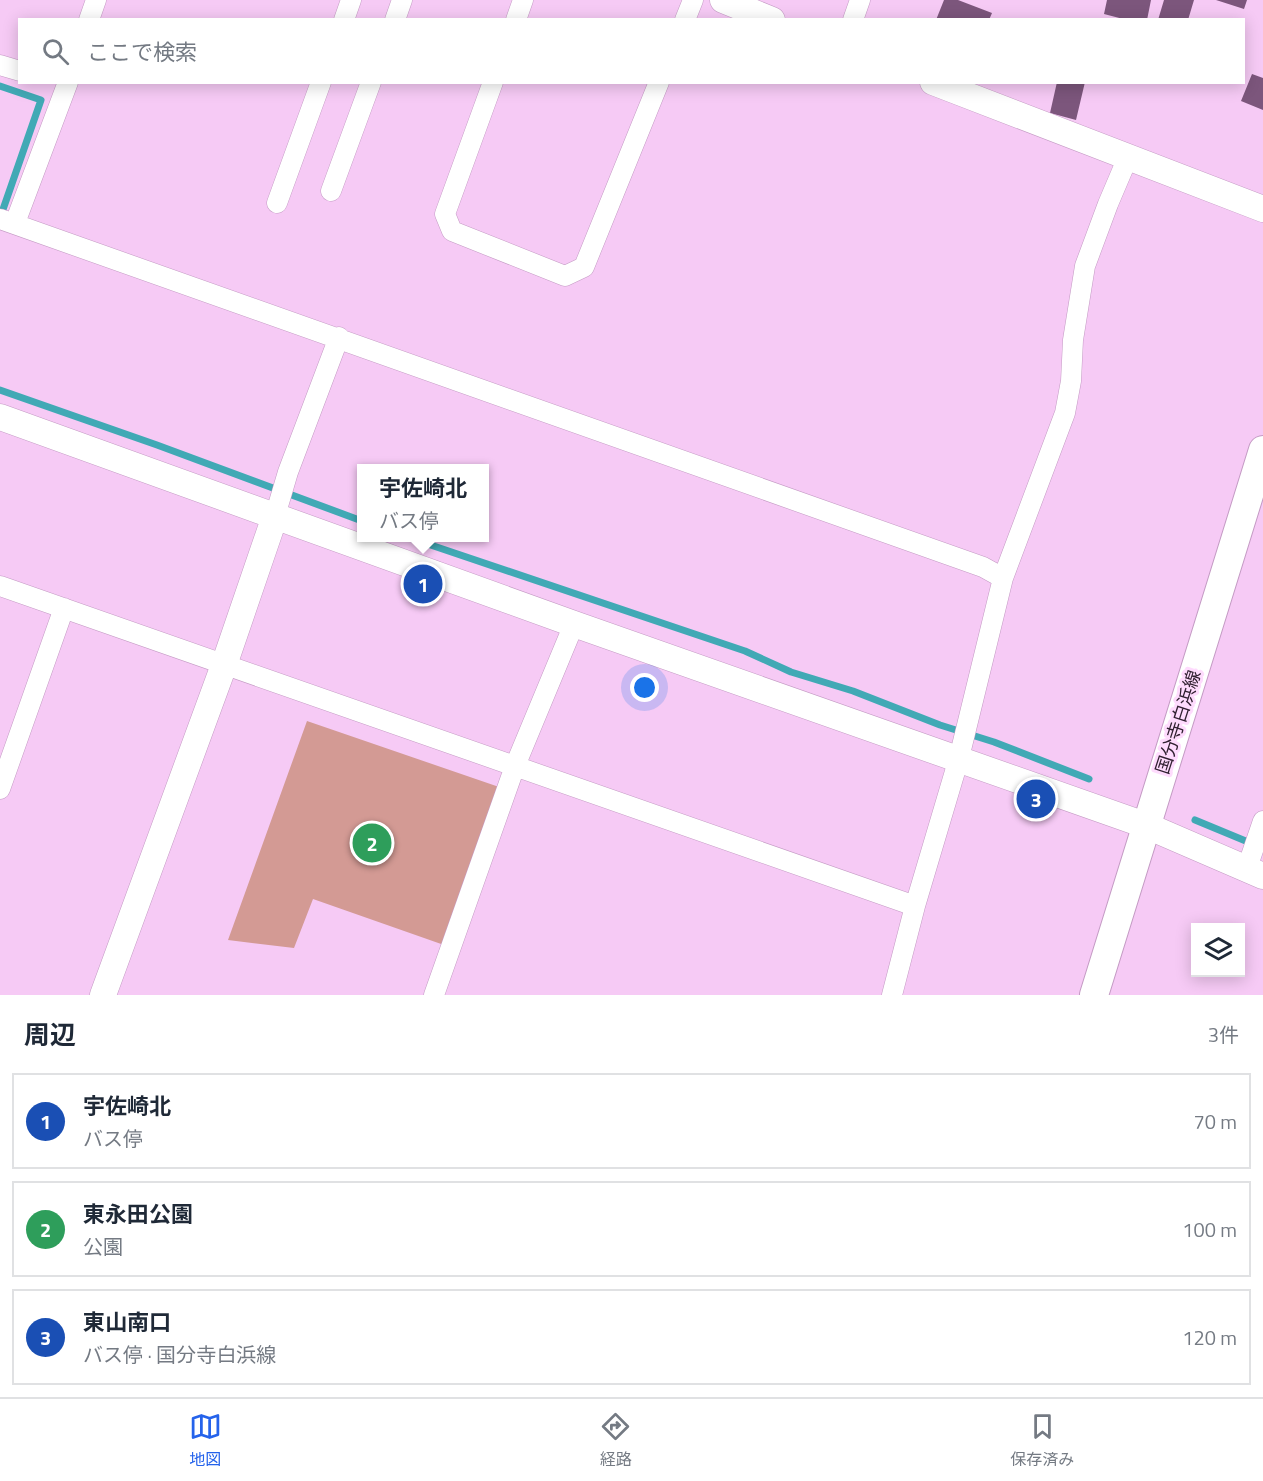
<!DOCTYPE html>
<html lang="ja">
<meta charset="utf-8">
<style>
:root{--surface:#fff;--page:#f6f6f7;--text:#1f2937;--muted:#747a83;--line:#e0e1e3;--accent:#2563eb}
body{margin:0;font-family:"Titillium Web","Noto Sans JP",sans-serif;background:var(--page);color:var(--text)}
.controls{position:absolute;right:18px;bottom:18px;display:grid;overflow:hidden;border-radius:0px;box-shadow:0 3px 15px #0003}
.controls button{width:54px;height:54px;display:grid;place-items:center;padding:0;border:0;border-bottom:2px solid var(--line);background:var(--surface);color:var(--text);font:30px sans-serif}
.you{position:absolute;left:645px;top:688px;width:21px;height:21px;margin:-15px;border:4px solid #fff;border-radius:50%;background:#1a73e8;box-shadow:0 0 0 9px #1a73e833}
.badge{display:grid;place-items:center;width:39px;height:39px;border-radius:50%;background:var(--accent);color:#fff;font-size:20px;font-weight:700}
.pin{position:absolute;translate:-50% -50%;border:3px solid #fff;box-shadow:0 2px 6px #0006}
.popup{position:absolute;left:357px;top:464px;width:132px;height:78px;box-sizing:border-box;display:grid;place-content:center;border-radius:0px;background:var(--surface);filter:drop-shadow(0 2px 4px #0005);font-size:20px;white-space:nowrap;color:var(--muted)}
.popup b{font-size:22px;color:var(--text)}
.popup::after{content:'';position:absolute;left:50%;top:100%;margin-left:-12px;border:12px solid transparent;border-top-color:var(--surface)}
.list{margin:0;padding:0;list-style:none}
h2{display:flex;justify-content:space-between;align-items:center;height:78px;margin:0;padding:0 24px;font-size:26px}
h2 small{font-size:20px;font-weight:400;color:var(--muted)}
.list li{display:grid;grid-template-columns:39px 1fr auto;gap:18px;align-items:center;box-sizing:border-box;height:96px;margin:0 12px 12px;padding:0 12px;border:2px solid var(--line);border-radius:0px}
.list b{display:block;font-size:22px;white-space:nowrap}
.list p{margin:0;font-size:20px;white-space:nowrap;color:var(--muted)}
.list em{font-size:20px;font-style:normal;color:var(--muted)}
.icon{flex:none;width:33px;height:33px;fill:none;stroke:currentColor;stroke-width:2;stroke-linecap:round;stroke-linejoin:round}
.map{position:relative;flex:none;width:1263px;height:995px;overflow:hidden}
.search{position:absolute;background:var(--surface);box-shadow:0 3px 15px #0003;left:18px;right:18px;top:18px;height:66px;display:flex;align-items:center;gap:15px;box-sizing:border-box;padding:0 21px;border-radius:0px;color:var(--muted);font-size:22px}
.sheet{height:402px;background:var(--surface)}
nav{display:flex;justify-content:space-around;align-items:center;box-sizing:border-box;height:84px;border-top:2px solid var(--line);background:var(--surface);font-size:16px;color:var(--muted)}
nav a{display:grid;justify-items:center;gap:3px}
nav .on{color:var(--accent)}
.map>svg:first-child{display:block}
.green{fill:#d39a94}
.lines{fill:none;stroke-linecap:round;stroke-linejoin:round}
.stream{stroke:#41a9b5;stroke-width:7}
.building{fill:#7c567c}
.minor-casing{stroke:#c49bc4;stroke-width:21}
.tertiary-casing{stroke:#c49bc4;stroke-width:27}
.secondary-casing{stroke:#c49bc4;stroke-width:30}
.minor{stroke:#fff;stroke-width:20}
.tertiary{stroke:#fff;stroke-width:26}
.secondary{stroke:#fff;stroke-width:28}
.labels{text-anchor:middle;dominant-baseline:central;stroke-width:6;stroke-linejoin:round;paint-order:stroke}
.street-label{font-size:18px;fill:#302030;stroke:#fedbfd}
</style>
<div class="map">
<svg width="1263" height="995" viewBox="0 0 1263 995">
<rect width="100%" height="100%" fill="#f6caf5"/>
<!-- green -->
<path class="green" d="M307,721L502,788L444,945L313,899L294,948L228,940Z"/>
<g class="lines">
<!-- stream -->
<path class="stream" d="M0,86L41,100L0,218
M0,390L157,445L362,521
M410,538L745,651L791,672L853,691L940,725L994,742L1089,779
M1195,820L1253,844"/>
</g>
<!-- building -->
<path class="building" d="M944,0H958L992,13L989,20H936Z
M1107,0H1151L1147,20H1127L1104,14Z
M1164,0H1194L1188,20H1158Z
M1216,0H1247L1244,9Z
M1252,74L1263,78V110L1241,101Z
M1057,82H1085L1076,120L1050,113Z"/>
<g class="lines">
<defs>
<path id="minor" d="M89,20L96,0
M344,20L351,0
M395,20L402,0
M516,20L523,0
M685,20L693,0
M853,20L860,0
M0,65L20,71
M493,82L445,214L452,231L565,276L584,267L659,82
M331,191L371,82
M277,203L321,82
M0,219L983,567L1003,578
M15,223L68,82
M275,516L288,472L339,337
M0,586L915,906
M0,789L64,608
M1247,868L1263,821
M434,995L515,766L574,624
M892,995L915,906L959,758L1003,578L1065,413L1071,381L1073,340L1085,266L1108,204L1128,157"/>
<path id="tertiary" d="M723,0L772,20
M933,82L1263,209
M0,417L574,624L1145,825L1263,876
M103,995L224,665L275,516"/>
<path id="secondary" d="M1094,995L1263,450"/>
</defs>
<!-- minor casing -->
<use href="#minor" class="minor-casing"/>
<!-- tertiary casing -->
<use href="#tertiary" class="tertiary-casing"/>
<!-- secondary casing -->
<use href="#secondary" class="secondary-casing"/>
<!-- minor -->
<use href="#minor" class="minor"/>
<!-- tertiary -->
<use href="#tertiary" class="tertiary"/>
<!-- secondary -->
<use href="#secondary" class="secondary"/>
</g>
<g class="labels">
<!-- street labels -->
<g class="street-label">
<text transform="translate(1178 722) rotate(-72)">国分寺白浜線</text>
</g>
</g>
</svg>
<div class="controls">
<button><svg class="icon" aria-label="layers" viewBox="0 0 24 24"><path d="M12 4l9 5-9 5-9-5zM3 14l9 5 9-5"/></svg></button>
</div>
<div class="you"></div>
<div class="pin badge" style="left:423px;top:584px;background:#1a4fb4">1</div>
<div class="popup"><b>宇佐崎北</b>バス停</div>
<div class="pin badge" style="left:372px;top:843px;background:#2e9e5b">2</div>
<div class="pin badge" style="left:1036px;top:799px;background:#1a4fb4">3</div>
<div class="search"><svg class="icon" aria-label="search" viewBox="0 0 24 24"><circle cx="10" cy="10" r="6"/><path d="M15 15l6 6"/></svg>ここで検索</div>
</div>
<section class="sheet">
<h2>周辺<small>3件</small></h2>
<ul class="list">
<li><span class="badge" style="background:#1a4fb4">1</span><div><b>宇佐崎北</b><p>バス停</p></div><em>70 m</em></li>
<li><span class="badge" style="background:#2e9e5b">2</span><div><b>東永田公園</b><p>公園</p></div><em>100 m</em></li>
<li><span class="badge" style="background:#1a4fb4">3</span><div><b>東山南口</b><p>バス停 · 国分寺白浜線</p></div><em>120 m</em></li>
</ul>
</section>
<nav>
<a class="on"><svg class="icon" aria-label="map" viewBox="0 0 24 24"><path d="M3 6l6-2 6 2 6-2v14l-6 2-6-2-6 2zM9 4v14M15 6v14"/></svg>地図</a>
<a><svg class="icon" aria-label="directions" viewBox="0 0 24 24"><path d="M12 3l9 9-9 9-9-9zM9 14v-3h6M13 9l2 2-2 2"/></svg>経路</a>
<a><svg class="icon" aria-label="saved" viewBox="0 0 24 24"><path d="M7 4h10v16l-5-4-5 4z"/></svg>保存済み</a>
</nav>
